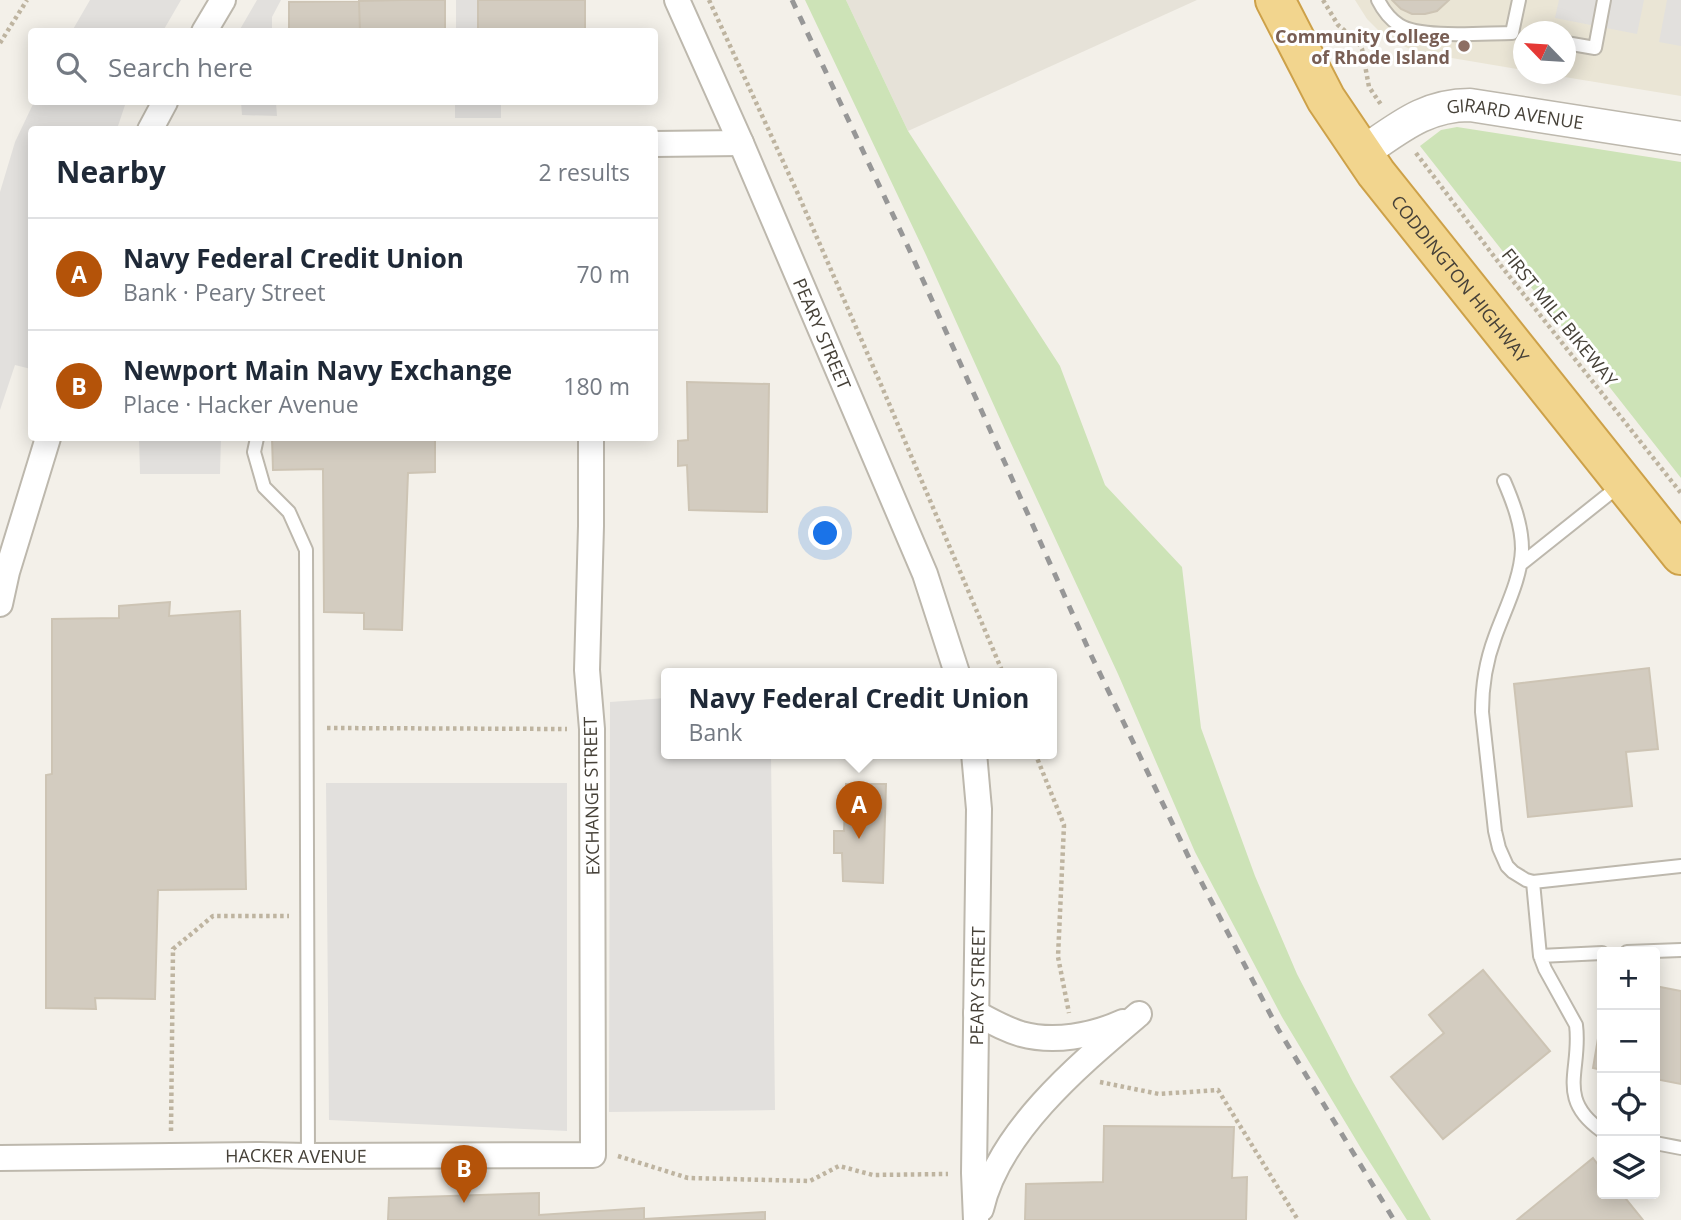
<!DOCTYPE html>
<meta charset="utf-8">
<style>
:root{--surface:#fff;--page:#f6f6f7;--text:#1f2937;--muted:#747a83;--line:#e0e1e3;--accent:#b45309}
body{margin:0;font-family:"Open Sans",sans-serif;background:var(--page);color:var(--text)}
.controls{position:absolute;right:21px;bottom:21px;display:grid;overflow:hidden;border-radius:7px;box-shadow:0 4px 18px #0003}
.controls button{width:63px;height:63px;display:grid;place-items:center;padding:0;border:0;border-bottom:2px solid var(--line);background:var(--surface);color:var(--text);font:35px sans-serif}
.compass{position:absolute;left:1513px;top:21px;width:63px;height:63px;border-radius:50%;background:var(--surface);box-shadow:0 4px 18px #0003;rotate:295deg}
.you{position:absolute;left:826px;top:534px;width:24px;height:24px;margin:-18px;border:5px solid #fff;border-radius:50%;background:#1a73e8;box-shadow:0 0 0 10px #1a73e833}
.badge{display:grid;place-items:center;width:46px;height:46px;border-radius:50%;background:var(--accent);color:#fff;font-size:23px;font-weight:700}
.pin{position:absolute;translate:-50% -58px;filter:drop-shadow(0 2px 4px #0008)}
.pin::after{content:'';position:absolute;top:37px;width:24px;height:21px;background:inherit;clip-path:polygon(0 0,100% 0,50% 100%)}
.popup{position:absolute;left:661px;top:668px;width:396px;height:91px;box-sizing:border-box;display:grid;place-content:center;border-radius:7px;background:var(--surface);filter:drop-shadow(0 2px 5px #0005);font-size:23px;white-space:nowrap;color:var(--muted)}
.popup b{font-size:26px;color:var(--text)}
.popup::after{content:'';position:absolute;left:50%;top:100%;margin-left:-14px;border:14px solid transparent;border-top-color:var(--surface)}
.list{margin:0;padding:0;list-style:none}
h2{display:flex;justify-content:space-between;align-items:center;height:91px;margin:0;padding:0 28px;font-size:30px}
h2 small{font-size:23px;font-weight:400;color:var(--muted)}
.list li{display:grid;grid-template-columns:46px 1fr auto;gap:21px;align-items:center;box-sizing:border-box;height:112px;padding:0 28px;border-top:2px solid var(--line)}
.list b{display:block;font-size:26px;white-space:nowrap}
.list p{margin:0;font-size:23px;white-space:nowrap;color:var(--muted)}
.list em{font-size:23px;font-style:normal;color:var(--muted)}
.icon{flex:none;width:38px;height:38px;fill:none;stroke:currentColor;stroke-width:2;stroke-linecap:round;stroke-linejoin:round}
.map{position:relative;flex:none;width:1681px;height:1220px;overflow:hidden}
.search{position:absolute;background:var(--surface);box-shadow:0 4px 18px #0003;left:28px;top:28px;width:630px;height:77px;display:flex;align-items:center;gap:18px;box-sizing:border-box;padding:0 24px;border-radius:7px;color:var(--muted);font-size:26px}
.panel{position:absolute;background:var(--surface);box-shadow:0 4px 18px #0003;left:28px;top:126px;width:630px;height:315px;border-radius:7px}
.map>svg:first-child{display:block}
.residential{fill:#e6e2d8}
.education{fill:#eae5d5}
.green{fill:#cde3b7}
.parking{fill:#e2e0dd}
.building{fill:#d3ccc0;stroke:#cdc4b4;stroke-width:2}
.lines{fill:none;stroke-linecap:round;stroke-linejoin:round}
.service-casing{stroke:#bdb8ad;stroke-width:16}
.minor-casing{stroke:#bdb8ad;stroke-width:28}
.tertiary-casing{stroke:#bdb8ad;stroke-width:35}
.trunk-casing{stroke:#cda149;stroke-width:42}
.path{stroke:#beb4a0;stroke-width:4.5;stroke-dasharray:3.5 3.5;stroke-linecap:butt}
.service{stroke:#fff;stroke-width:12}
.minor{stroke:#fff;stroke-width:24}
.tertiary{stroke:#fff;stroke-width:32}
.trunk{stroke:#f2d58e;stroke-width:38}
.rail{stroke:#979797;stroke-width:5;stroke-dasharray:9 9;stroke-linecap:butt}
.education-dot{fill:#8d6e63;stroke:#fff;stroke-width:2.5}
.labels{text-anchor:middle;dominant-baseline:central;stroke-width:6;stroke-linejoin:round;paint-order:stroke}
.education-label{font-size:18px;font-weight:bold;fill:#785e54;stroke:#fff;text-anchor:end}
.street-label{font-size:18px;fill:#464138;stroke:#fff}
</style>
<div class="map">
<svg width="1681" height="1220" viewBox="0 0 1681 1220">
<rect width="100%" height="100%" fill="#f3f0e9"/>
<!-- residential -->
<path class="residential" d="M846,0H1197L908,131Z"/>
<!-- education -->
<path class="education" d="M1355,0H1681V96L1546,74H1566V32H1524L1523,70L1434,55L1410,49L1386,38L1367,19Z"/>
<!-- green -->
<path class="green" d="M805,0H846L908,131L1060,366L1105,485L1182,567L1201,728L1255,876L1297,974L1353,1082L1431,1220H1407L1362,1150L1282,1017L1195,852L1118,674L1010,441L926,255Z
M1457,127L1681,162V478L1420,146L1441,130Z"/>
<!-- parking -->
<path class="parking" d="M90,0H181L163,31H72Z
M257,0H281L272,17V31H239Z
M456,0H478V29L502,30V32H456Z
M1559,0H1644L1637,34L1555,18Z
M1667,0H1681V46L1659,42Z
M34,102H126L117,129L32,130L31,369L15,365L0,410V192L15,142Z
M241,102H276L277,116L242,115Z
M455,102H501V118H455Z
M139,438H221L220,474H140Z
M666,698V753H771L775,1110L609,1112L610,702Z
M326,783H567V1131L329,1120Z"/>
<!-- building -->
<path class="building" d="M402,0H445V32H360L359,1Z
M478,0H585V32H502V30L478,29Z
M1392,0H1449L1437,11L1425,14H1412L1401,9Z
M359,1L360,32H289V2Z
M687,382L769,384L767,512L689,510L687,465L678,466V441L688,440Z
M272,438H435V472L408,473L402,630L364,629V613L324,612L323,469L273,470Z
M170,602L169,616L240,611L246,889L158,890L155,999L95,998L96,1009L46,1008V775L52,774V619L119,618V606Z
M1649,668L1658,749L1626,752L1632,806L1528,817L1514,684Z
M846,784H886L883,883L843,881L842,853H834V831H844Z
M1483,970L1550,1051L1443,1139L1391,1077L1444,1033L1429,1015Z
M1655,986L1681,991V1084L1655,1079Z
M1602,1015V1070L1593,1068Z
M1104,1126L1234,1127L1232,1178L1247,1177L1246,1220H1025L1026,1184L1103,1182Z
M1593,1158L1602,1170V1194H1622L1643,1220H1517Z
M539,1193V1215L644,1208V1219L765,1212V1220H388L389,1198Z"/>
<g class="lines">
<defs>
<path id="service" d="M1378,0C1383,10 1390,19 1399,25C1421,39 1484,33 1512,33L1519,0
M1566,43L1595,48L1604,0
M257,438L254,452L264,487L289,512L306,550L308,1156
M1504,481C1513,502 1522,525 1522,549C1521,579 1505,609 1495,637C1486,661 1482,686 1482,712L1495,831L1499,848L1507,866L1513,872L1526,880L1533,882L1681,866
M1521,564L1619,486
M1533,882L1540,956L1545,969L1576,1025C1582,1070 1555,1098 1602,1131
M1627,952L1681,950
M1540,956L1602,953
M1655,1143L1681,1148"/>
<g id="minor">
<path id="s1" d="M677,0L741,143L925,574L957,673"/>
<path d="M204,32L223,0"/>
<path d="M150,130L165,102"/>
<path d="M654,144L741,143"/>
<path d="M0,604L7,572L48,438"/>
<path d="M974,753L979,809L974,1173L976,1220"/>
<path d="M976,1013C990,1021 1005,1029 1021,1034C1054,1043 1092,1036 1123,1022"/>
<path id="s2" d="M0,1158L259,1155L308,1156L593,1155L592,729L587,670L591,526V438"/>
<path d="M981,1209C999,1131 1080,1064 1139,1014"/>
</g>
<g id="tertiary">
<path id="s3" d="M1362,153C1398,129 1424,105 1470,105L1681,138"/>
</g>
<g id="trunk">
<path id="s4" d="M1275,0L1326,99L1376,173L1681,555"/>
</g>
</defs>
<!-- service casing -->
<use href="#service" class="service-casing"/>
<!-- minor casing -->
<use href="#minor" class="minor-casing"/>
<!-- tertiary casing -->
<use href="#tertiary" class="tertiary-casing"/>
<!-- trunk casing -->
<use href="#trunk" class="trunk-casing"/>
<!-- path -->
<path class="path" d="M709,0L798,194L882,387L1003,673
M1323,0L1338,25L1358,42L1362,49L1369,87L1382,106
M0,43L27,0
M1416,153L1502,267L1681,493
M327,728L567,729
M1035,753L1064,825L1058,957L1069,1013
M1100,1082L1159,1094L1218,1090L1298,1220
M171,1131L173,949L213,916H289
M618,1156L688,1178L810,1181L839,1166L873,1175L948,1174"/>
<!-- service -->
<use href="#service" class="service"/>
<!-- minor -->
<use href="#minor" class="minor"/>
<!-- tertiary -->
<use href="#tertiary" class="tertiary"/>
<!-- trunk -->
<use href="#trunk" class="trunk"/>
<!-- rail -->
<path class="rail" d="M792,0L909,249L1091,655L1192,864L1278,1029L1394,1220"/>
</g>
<!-- markers -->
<circle class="education-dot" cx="1464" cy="46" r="7"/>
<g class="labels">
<!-- education labels -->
<g class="education-label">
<text x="1450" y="36">Community College<tspan x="1450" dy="21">of Rhode Island</tspan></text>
</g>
<!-- street labels -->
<g class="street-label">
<text stroke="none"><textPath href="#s3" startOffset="166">GIRARD AVENUE</textPath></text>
<text stroke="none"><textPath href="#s4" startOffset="336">CODDINGTON HIGHWAY</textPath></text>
<text transform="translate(1560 317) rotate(51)">FIRST MILE BIKEWAY</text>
<text stroke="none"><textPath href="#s1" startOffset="364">PEARY STREET</textPath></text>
<text transform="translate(591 796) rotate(-91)">EXCHANGE STREET</text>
<text transform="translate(977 986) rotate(-89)">PEARY STREET</text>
<text stroke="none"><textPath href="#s2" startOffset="296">HACKER AVENUE</textPath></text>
</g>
</g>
</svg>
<div class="controls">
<button>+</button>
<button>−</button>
<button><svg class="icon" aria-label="locate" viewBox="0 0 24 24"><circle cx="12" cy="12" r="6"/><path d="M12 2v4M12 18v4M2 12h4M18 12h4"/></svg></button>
<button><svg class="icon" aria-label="layers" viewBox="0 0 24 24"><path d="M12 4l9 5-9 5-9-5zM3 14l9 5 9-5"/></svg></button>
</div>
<svg class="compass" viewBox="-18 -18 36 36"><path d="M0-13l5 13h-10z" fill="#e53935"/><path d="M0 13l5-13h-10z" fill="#747a83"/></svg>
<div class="you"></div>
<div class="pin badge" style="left:859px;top:839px">A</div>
<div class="popup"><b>Navy Federal Credit Union</b>Bank</div>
<div class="pin badge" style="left:464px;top:1203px">B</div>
<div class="search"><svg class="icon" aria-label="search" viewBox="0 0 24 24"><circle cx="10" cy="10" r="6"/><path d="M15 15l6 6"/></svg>Search here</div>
<section class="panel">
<h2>Nearby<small>2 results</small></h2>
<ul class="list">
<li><span class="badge">A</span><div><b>Navy Federal Credit Union</b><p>Bank · Peary Street</p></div><em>70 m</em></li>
<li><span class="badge">B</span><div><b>Newport Main Navy Exchange</b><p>Place · Hacker Avenue</p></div><em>180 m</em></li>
</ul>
</section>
</div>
